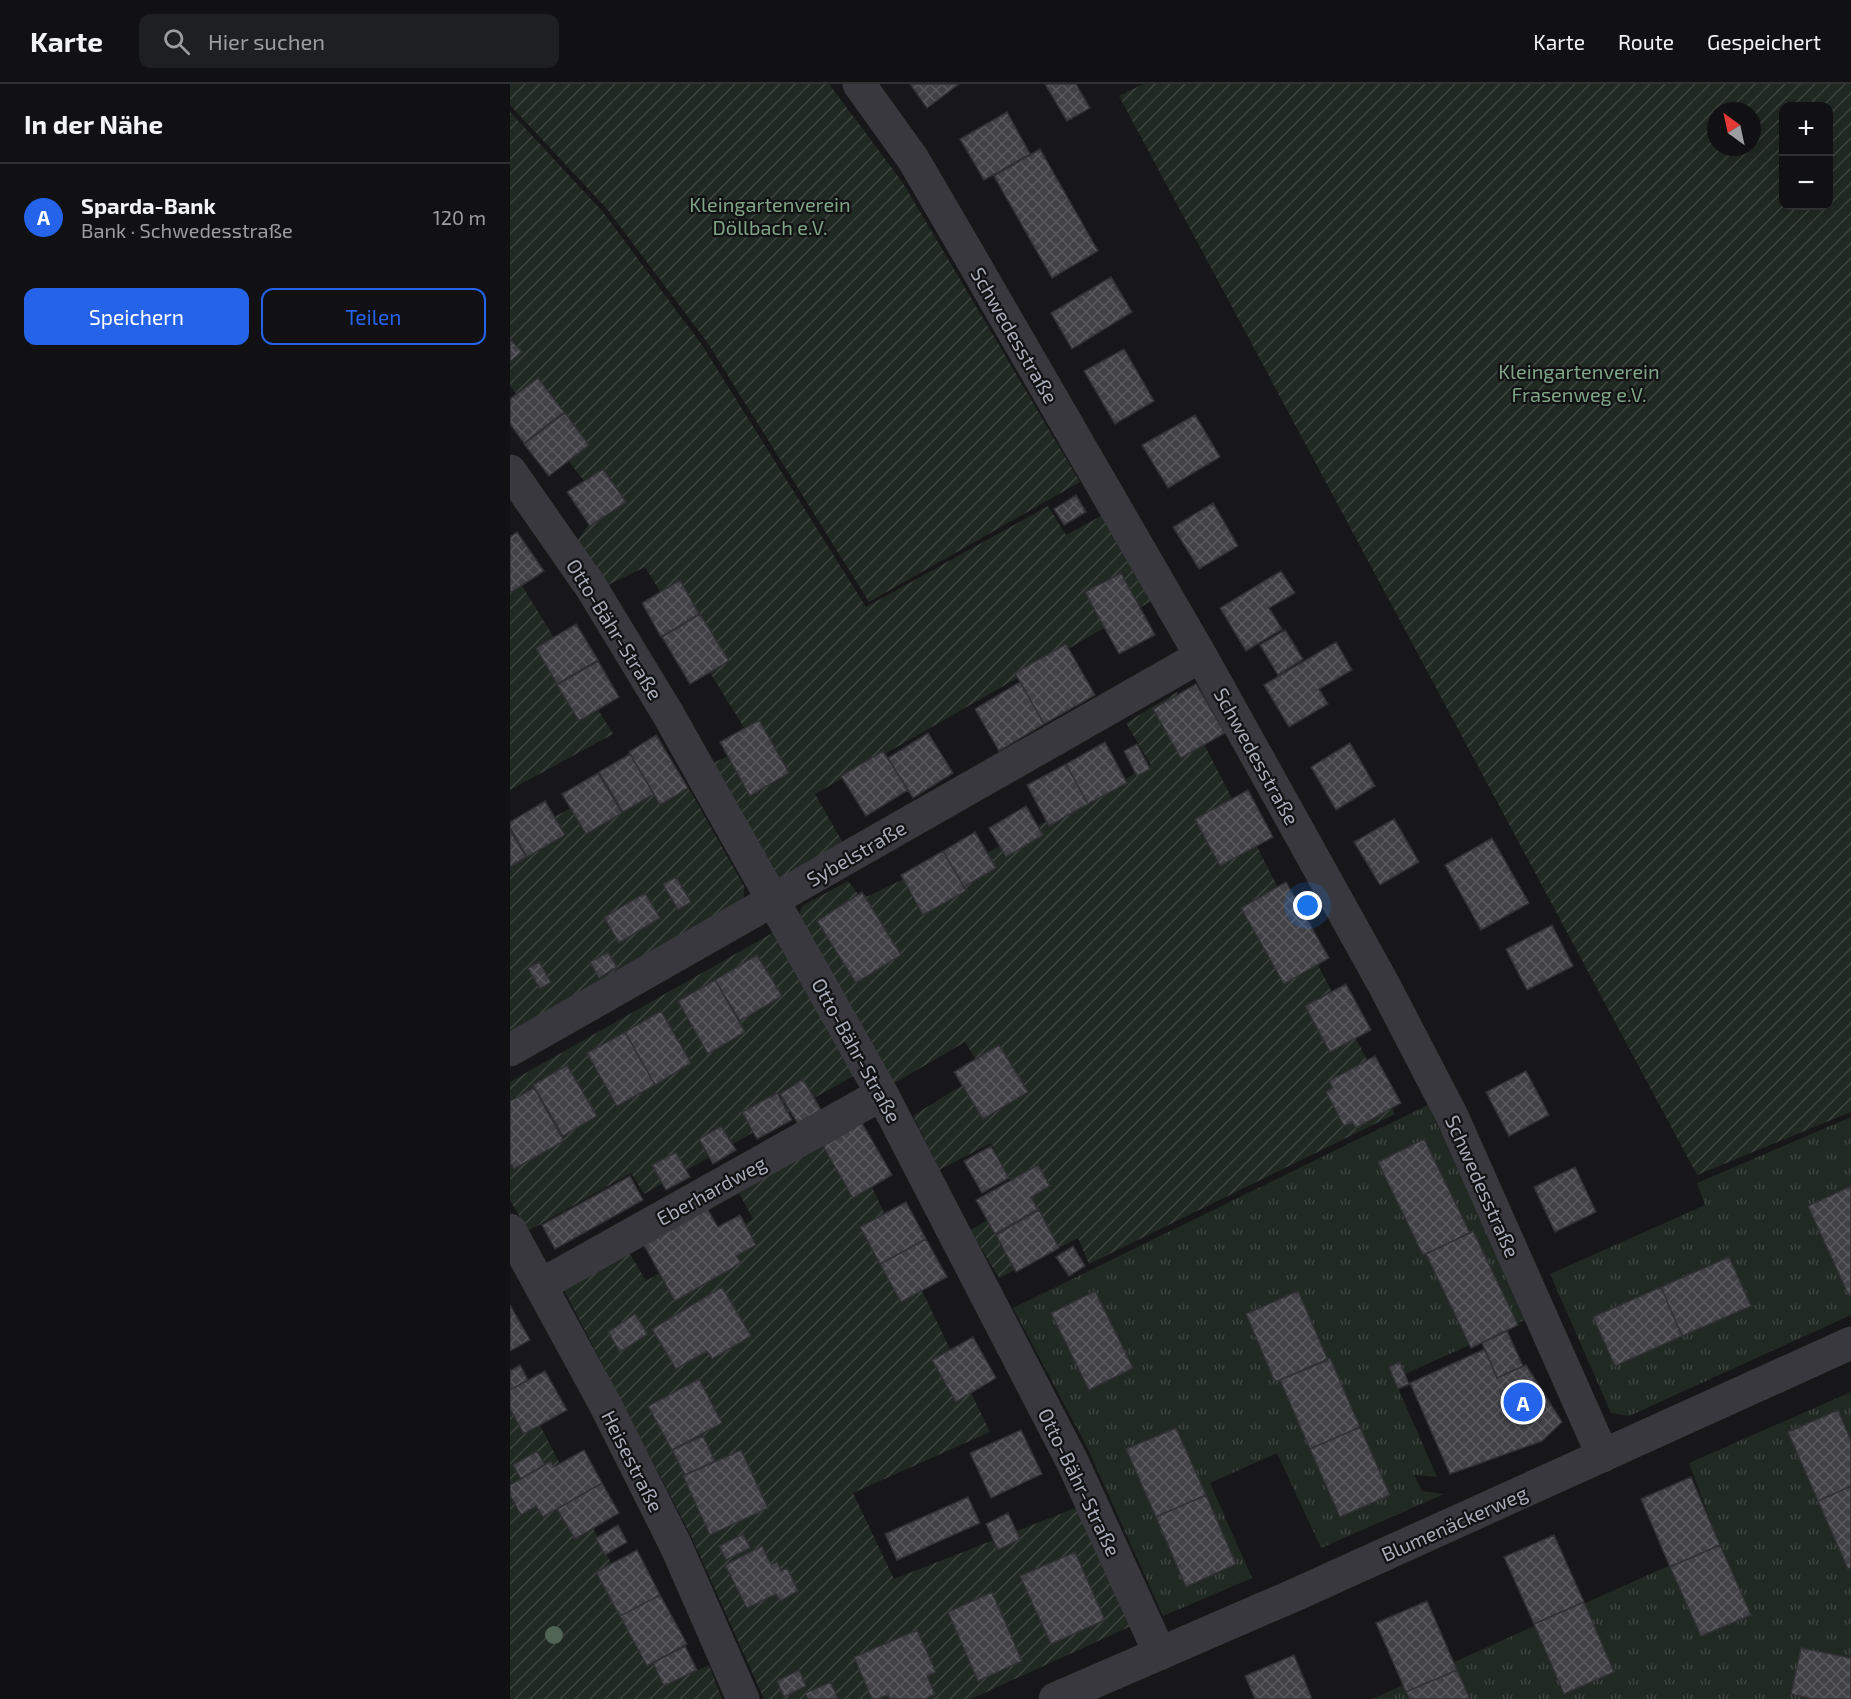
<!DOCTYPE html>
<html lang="de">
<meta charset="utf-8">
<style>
:root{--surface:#111113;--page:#1e1f21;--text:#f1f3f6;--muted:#9c9da0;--line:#303133;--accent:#2563eb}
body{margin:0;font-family:"Exo 2",sans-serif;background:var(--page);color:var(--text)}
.controls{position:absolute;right:18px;top:18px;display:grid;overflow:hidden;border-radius:12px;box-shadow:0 6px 24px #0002}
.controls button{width:54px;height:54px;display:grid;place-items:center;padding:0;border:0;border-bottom:2px solid var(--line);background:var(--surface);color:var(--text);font:30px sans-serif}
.compass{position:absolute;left:1197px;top:18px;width:54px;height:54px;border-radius:50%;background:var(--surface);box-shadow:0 6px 24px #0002;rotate:327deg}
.you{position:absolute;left:798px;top:822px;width:21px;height:21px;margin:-15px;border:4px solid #fff;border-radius:50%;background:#1a73e8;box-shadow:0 0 0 9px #1a73e833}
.badge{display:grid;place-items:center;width:39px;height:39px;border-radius:50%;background:var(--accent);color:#fff;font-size:20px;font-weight:700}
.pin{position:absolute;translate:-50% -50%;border:3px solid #fff;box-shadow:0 2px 6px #0006}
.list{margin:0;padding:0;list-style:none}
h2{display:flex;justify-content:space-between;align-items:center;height:78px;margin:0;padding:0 24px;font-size:26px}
h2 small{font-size:20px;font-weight:400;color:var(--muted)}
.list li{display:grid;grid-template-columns:39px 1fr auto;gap:18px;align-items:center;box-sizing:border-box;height:108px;padding:0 24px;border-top:2px solid var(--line)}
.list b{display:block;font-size:22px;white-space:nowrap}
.list p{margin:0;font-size:20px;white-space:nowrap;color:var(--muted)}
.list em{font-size:20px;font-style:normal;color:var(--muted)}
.actions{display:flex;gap:12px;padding:18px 24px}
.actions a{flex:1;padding:14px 0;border:2px solid var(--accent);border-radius:12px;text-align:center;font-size:21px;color:var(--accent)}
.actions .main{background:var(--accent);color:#fff}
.icon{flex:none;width:33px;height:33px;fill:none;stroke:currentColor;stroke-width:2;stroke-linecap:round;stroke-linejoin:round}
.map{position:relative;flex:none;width:1341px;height:1615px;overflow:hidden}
header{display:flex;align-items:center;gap:36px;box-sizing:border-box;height:84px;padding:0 30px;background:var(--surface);border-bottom:2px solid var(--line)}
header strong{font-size:28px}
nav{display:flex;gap:33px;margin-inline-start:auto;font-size:21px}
.search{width:420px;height:54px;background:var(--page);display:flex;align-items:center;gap:15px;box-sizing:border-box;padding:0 21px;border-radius:12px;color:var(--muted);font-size:22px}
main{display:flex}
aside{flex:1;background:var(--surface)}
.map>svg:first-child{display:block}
.grass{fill:url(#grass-tufts)}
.garden{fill:url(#garden-furrows);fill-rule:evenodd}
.building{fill:url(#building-cross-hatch);stroke:#313135;stroke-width:1.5}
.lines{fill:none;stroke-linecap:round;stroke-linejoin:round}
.minor{stroke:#38383e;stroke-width:33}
.tree{fill:#506555}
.labels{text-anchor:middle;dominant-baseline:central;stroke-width:4.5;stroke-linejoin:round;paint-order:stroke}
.park-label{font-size:20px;fill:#7fa486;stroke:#121214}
.street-label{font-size:20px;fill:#a9acb9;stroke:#121214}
</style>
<header>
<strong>Karte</strong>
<div class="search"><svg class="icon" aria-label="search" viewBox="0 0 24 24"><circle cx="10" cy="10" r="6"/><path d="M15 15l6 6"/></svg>Hier suchen</div>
<nav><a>Karte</a><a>Route</a><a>Gespeichert</a></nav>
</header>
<main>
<aside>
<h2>In der Nähe<small></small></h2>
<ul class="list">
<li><span class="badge">A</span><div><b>Sparda-Bank</b><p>Bank · Schwedesstraße</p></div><em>120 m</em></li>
</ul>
<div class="actions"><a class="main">Speichern</a><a>Teilen</a></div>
</aside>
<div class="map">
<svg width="1341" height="1615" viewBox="0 0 1341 1615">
<defs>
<pattern id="grass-tufts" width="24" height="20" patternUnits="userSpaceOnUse" patternTransform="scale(1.5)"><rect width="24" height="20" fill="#212923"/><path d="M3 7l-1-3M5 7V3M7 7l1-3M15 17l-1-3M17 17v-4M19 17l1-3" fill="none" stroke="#3e4541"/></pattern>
<pattern id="garden-furrows" width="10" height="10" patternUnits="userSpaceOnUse" patternTransform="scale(1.5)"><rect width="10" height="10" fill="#212923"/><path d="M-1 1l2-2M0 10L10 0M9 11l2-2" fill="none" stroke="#3e4541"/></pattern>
<pattern id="building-cross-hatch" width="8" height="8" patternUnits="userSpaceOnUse" patternTransform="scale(1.5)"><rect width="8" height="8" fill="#414146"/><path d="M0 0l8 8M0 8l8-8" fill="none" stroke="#5a5a5f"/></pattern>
</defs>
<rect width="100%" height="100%" fill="#171719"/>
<!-- grass -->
<path class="grass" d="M918,1021L1017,1235L884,1295L927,1393L904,1391L912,1407L934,1410L811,1464L767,1369L700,1399L742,1494L653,1532L576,1361L503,1224Z
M1341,1033V1231L1119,1332L1101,1329L1040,1190L1195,1121L1187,1099Z
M1341,1308V1615H862L1209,1459L1179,1379Z"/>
<!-- garden -->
<path class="garden" d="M0,0H319L393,99L570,398L359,518L197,258L97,125L0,21Z
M633,0H1341V1028L1187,1091L609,12ZM1274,22H1318V122H1274ZM1206,27H1242V63H1206Z
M0,28L93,128L192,261L356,523L538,422L556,451L593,431L643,516L305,710L333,759L266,796L201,680L244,660L135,483L96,502L66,458L93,421L0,302Z
M0,482L103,650L0,706Z
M667,608L885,1030L579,1180L568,1154L489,1194L460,1146L511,1118L481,1059L429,1086L403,1032L473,988L455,958L383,1000L288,834L292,822L338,797L352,815L396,794L406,807L641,681L616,639Z
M153,674L181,708L234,802V816L0,953V757Z
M264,848L345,991L134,1110L121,1089L18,1147L0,1116V998Z
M331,1039L480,1348L343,1409L384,1495L568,1423L621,1542L461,1615H254L181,1452L51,1200L117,1165L136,1197L243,1135L226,1103Z
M0,1283L162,1597L199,1581L212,1615H0Z"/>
<!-- building -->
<path class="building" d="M400,0H449L417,24Z
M535,0H566L580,24L557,37Z
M497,28L520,70L474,96L450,55Z
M530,65L588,167L542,194L484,92Z
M601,193L622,228L562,265L541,229Z
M0,255L12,268L0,278Z
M614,265L644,317L605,340L574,287Z
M28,294L54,328L14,359L0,340V315Z
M55,329L79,361L39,392L14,360Z
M685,331L710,373L658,404L632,361Z
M93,385L116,418L80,442L57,408Z
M566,411L576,428L554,441L544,425Z
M703,419L728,462L689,485L663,443Z
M7,448L34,487L0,509V453Z
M771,487L785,509L759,524L772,545L736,567L710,524Z
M611,489L645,551L609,570L575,508Z
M170,496L189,530L151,553L132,519Z
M190,530L219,577L180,600L152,553Z
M66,540L88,576L47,600L26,564Z
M775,546L793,575L768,591L750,561Z
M826,558L842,586L809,605L818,620L779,643L754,601Z
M556,560L585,611L534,640L505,589Z
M88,577L109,613L69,637L47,601Z
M510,598L534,640L489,667L465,625Z
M686,600L715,649L671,674L643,625Z
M249,636L279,689L240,712L210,658Z
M418,649L443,689L403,714L378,674Z
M146,651L178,704L150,721L119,668Z
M595,658L617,699L578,720L556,680Z
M840,659L865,702L826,726L801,683Z
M627,660L640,685L627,692L614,667Z
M373,667L398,706L356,732L331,692Z
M120,670L144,710L113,728L89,688Z
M556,680L578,720L539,742L517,701Z
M88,689L112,729L76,750L52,710Z
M738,706L763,753L710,782L685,735Z
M35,717L55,751L17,773L0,743V738Z
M516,722L533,751L496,773L479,744Z
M884,735L909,778L870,801L844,758Z
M0,746L16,773L0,783Z
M465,748L486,784L454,803L433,767Z
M982,754L1019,819L971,846L935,781Z
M433,767L456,807L413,831L391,791Z
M166,793L181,818L168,826L153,800Z
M776,798L819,874L774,900L731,824Z
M352,808L391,871L346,899L307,837Z
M135,809L150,834L109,859L94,833Z
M1042,841L1063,882L1017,906L996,865Z
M98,868L107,883L89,894L80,878Z
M247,871L272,912L230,937L205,896Z
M29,878L41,898L30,905L18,884Z
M205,896L235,948L198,970L168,917Z
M836,900L861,946L820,968L795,922Z
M151,927L181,979L145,1001L115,948Z
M115,948L145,1001L107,1022L77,969Z
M489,961L518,1008L473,1035L444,988Z
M865,972L891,1019L846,1044L842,1038L834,1042L816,1008L823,1004L819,997Z
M57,981L87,1032L53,1052L23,1001Z
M1016,987L1039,1031L999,1052L976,1008Z
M293,995L311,1026L288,1040L270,1010Z
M24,1004L54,1057L4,1085L0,1078V1017Z
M267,1009L282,1036L247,1055L232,1028Z
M352,1039L382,1091L343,1114L313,1062Z
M211,1042L226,1066L203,1080L189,1055Z
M914,1055L960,1149L913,1171L868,1078Z
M481,1062L499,1094L472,1109L454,1077Z
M166,1068L180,1093L156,1106L142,1081Z
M528,1081L540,1102L521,1113L528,1125L485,1150L466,1116Z
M1065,1083L1086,1128L1045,1148L1024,1103Z
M120,1092L133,1116L45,1165L32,1141Z
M1341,1102V1211L1339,1212L1298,1122Z
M193,1118L208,1143L230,1131L246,1161L226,1172L231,1179L165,1217L130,1154Z
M396,1118L416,1155L370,1180L350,1143Z
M529,1126L549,1164L506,1188L486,1151Z
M963,1147L1008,1241L961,1264L916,1170Z
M416,1155L437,1193L391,1218L370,1180Z
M563,1162L575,1182L559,1192L546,1173Z
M1219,1173L1241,1222L1172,1252L1151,1203Z
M212,1203L241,1252L202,1275L197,1267L166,1285L142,1245Z
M1151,1203L1172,1252L1105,1282L1083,1233Z
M585,1207L623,1284L579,1306L541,1229Z
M788,1207L818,1276L765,1298L736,1230Z
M0,1221L20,1256L0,1267Z
M125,1230L138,1250L110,1268L98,1248Z
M997,1247L1013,1282L987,1294L972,1259Z
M463,1253L486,1294L446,1318L422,1276Z
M975,1265L987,1294L1016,1281L1052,1338L1032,1357L940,1390L900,1299Z
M820,1274L850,1343L800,1365L770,1296Z
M890,1278L899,1300L888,1305L879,1283Z
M10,1281L18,1296L0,1306V1287Z
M35,1287L57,1326L14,1350L0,1325V1306Z
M189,1295L212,1339L162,1366L138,1322Z
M1328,1326L1341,1357V1402L1308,1417L1278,1348Z
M850,1343L880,1411L830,1433L800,1365Z
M666,1344L696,1411L646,1433L616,1365Z
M511,1346L532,1390L481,1414L460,1369Z
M193,1352L205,1377L175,1391L162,1366Z
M74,1366L92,1399L33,1433L26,1422L11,1431L0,1411V1401L41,1377L44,1383Z
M231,1366L258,1424L200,1451L173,1392Z
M27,1367L35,1381L11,1395L3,1381Z
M1181,1393L1210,1461L1160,1483L1131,1415Z
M92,1399L109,1429L65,1455L47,1425Z
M1341,1402V1484L1338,1485L1308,1417Z
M696,1411L726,1480L676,1503L646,1433Z
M458,1413L470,1439L387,1476L375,1450Z
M498,1429L510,1455L488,1466L476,1440Z
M108,1441L117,1458L95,1471L86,1454Z
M233,1450L240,1464L216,1476L209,1462Z
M1044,1451L1074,1518L1024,1540L994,1473Z
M1210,1461L1241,1531L1191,1552L1160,1483Z
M252,1462L261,1480L267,1478L271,1487L277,1484L288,1507L270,1517L266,1510L237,1524L215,1481Z
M127,1466L150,1511L110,1532L86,1488Z
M565,1468L595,1536L541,1560L510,1492Z
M482,1508L512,1577L468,1597L438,1528Z
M150,1511L177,1560L137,1582L110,1532Z
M917,1517L947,1586L896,1608L866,1539Z
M1074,1518L1104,1588L1054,1610L1024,1540Z
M407,1546L426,1588L417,1592L425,1610L415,1615H380L378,1611L368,1615H362L344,1573Z
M175,1562L187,1586L154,1602L143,1579Z
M1291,1564L1341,1574V1615H1303L1281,1610Z
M784,1571L802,1615H745L735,1592Z
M289,1586L296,1602L274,1613L267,1597Z
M947,1586L960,1615H900L896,1608Z
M321,1598L328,1615H298L295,1609Z"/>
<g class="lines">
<!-- minor -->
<path class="minor" d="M349,0L403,75L455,164L691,572L874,901L942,1032L1093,1372
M0,387L81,503L158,630L372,1010L563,1379L650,1570
M0,966L691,572
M0,1146L95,1320L166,1462L233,1615
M31,1201L372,1010
M545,1615L787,1510L1341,1259"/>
</g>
<!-- trees -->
<circle class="tree" cx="44" cy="1551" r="9"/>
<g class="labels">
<!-- park labels -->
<g class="park-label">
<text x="260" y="120">Kleingartenverein<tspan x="260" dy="23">Döllbach e.V.</tspan></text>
<text x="1069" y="287">Kleingartenverein<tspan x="1069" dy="23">Frasenweg e.V.</tspan></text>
</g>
<!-- street labels -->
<g class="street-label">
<text transform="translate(505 251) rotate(60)">Schwedesstraße</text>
<text transform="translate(105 545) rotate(58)">Otto-Bähr-Straße</text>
<text transform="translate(747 672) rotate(61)">Schwedesstraße</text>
<text transform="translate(346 769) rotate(-30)">Sybelstraße</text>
<text transform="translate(347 966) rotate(61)">Otto-Bähr-Straße</text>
<text transform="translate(973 1102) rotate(66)">Schwedesstraße</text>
<text transform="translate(201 1106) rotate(-29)">Eberhardweg</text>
<text transform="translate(123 1377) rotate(63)">Heisestraße</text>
<text transform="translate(570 1398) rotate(64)">Otto-Bähr-Straße</text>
<text transform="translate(944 1439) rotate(-24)">Blumenäckerweg</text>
</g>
</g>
</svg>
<div class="controls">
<button>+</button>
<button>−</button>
</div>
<svg class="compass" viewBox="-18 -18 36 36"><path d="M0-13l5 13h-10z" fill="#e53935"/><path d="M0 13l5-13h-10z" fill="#9c9da0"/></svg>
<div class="you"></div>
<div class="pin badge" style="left:1013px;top:1318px">A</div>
</div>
</main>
